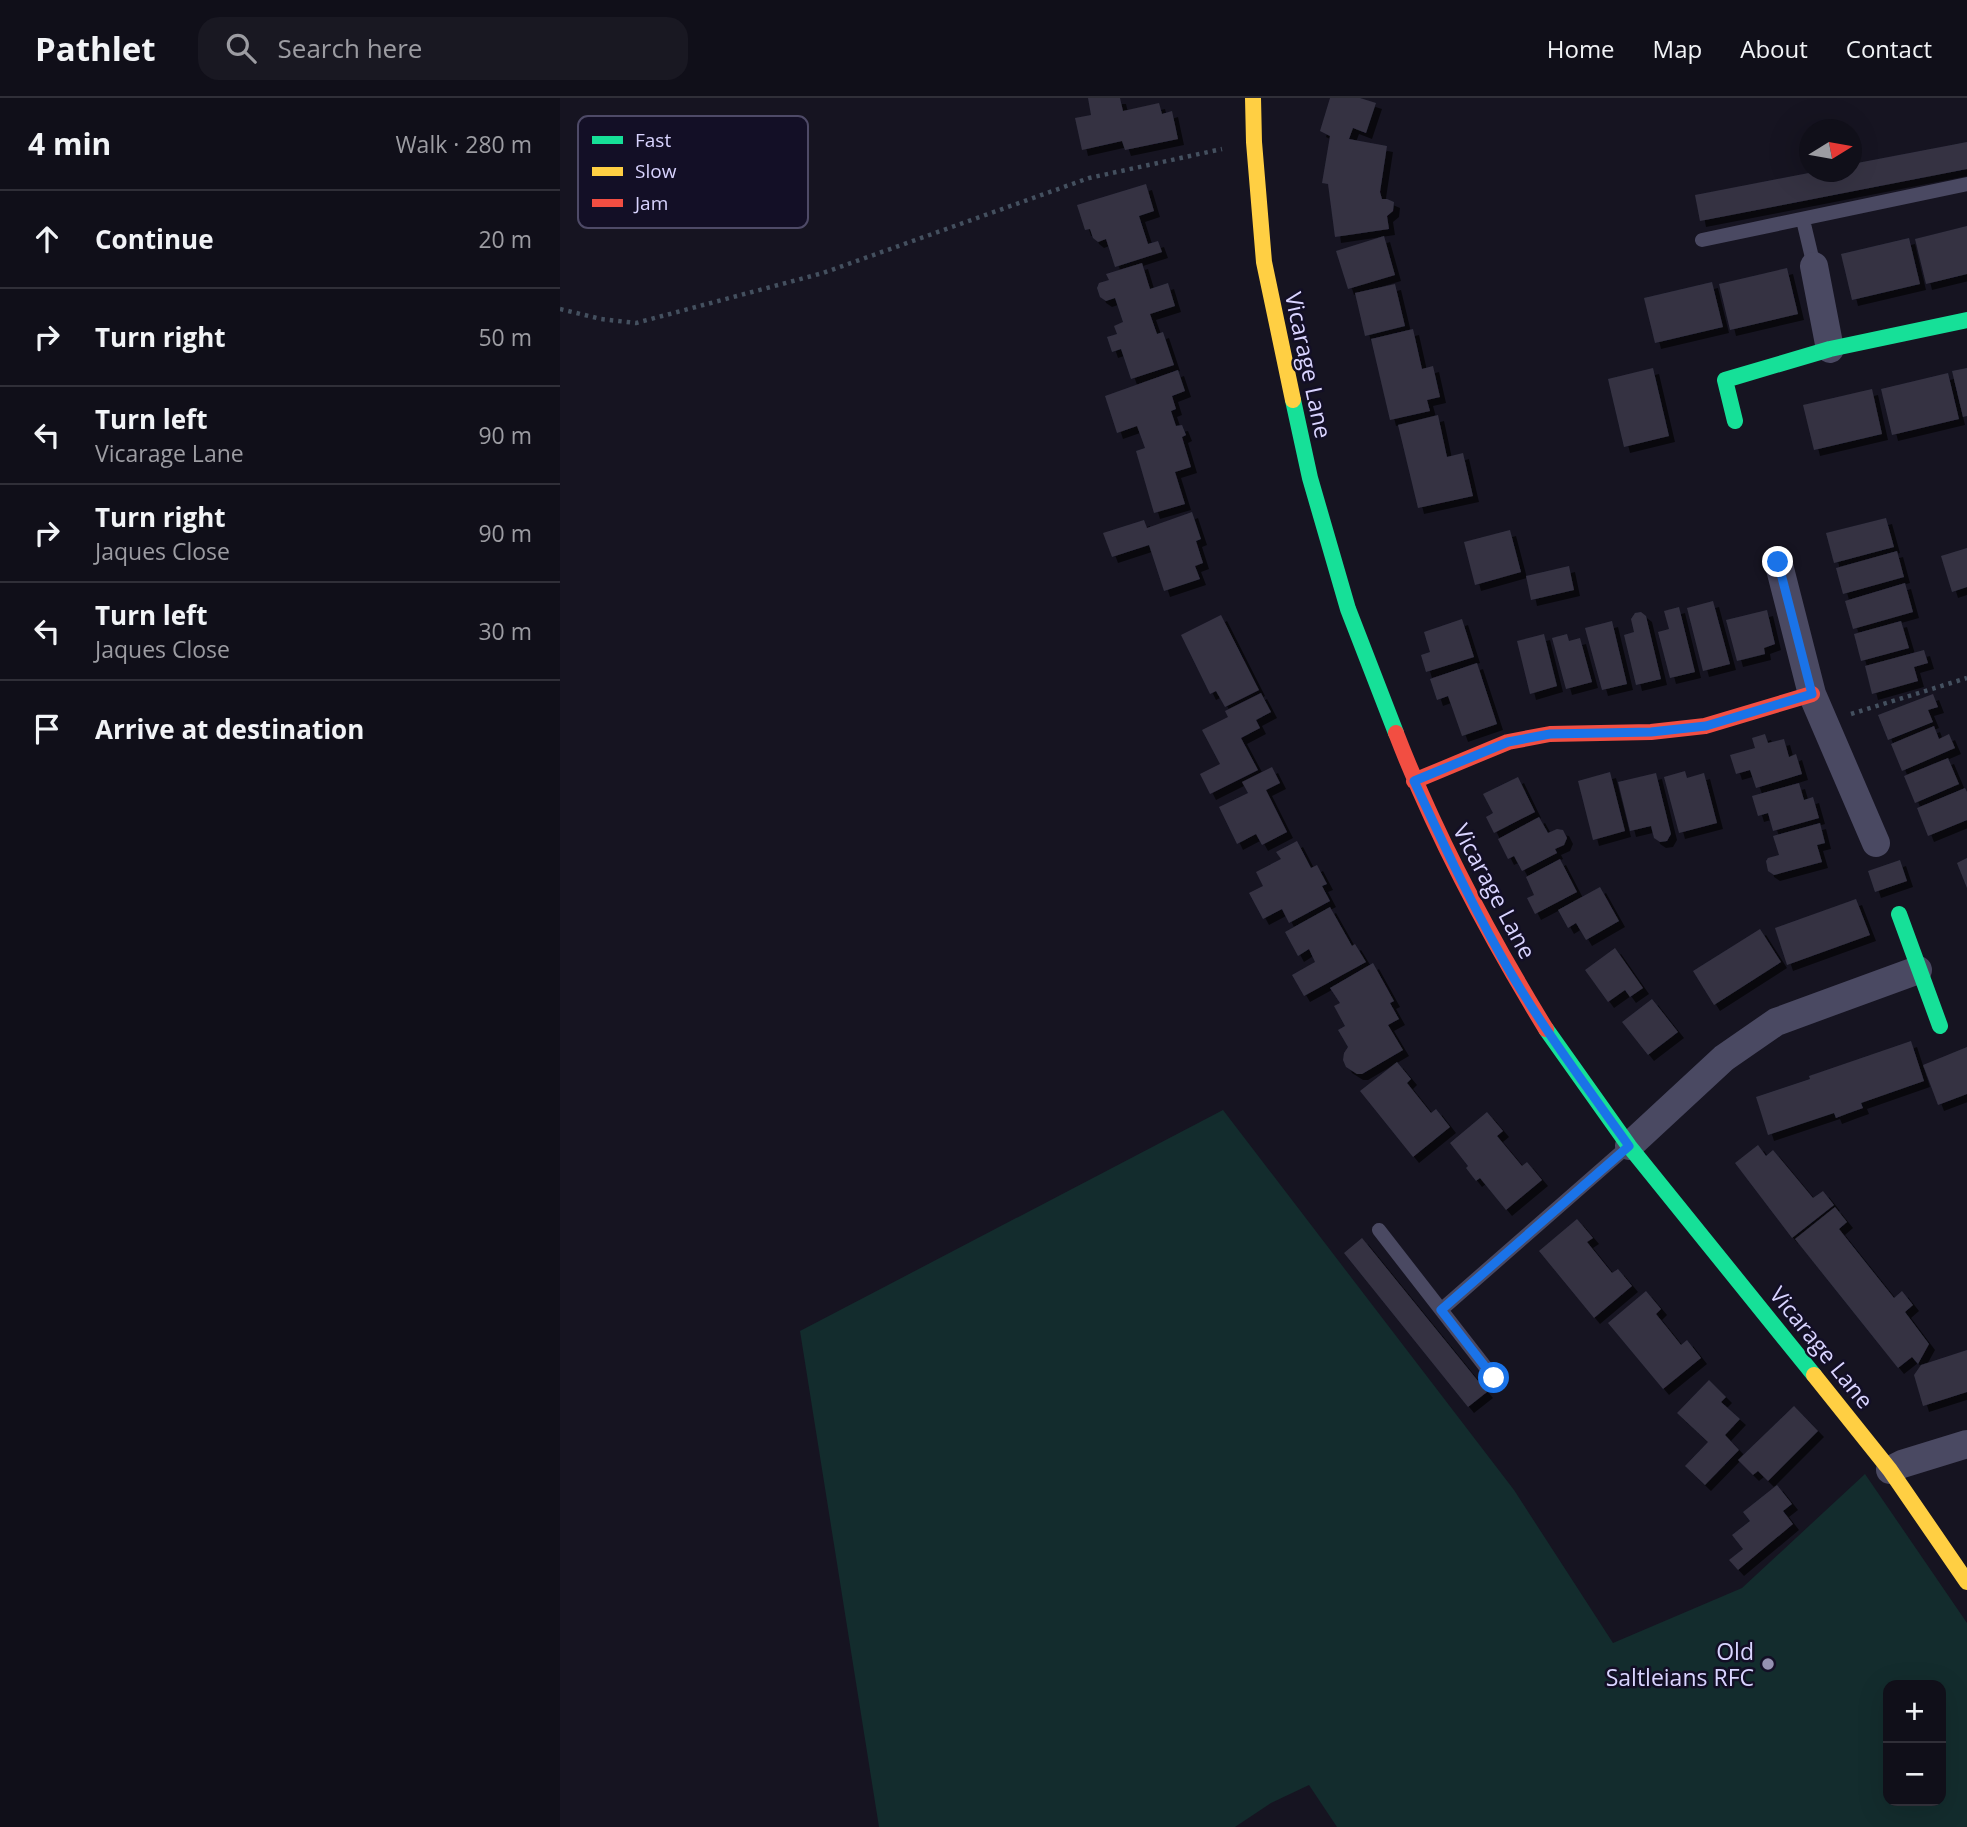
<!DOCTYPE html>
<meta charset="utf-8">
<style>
:root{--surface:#100f19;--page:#191822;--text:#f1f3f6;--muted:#9c9ca2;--line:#302f38}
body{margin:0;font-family:"Open Sans",sans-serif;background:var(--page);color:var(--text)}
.controls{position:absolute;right:21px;bottom:21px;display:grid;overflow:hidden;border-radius:14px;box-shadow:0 7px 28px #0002}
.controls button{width:63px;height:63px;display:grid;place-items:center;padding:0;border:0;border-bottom:2px solid var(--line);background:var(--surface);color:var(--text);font:35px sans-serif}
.compass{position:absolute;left:1239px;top:21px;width:63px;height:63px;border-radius:50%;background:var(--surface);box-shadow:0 7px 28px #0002;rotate:79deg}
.stop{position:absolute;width:21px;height:21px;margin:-16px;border:5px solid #1a73e8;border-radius:50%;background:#fff}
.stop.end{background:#1a73e8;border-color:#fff;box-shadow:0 2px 7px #0008}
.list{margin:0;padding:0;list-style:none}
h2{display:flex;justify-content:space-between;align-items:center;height:91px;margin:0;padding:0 28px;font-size:30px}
h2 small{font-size:23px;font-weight:400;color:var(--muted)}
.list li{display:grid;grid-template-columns:46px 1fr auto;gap:21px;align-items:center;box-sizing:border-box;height:98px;padding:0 28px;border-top:2px solid var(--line)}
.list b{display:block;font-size:26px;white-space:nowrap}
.list p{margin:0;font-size:23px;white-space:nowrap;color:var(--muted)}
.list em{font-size:23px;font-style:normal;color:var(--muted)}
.icon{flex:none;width:38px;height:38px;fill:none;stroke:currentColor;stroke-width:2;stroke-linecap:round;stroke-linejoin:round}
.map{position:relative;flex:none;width:1407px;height:1729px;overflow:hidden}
header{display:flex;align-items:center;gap:42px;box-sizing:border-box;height:98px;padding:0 35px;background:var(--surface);border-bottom:2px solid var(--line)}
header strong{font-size:33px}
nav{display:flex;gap:38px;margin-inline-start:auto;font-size:24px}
.search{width:490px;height:63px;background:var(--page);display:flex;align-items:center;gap:18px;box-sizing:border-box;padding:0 24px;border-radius:21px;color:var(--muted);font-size:26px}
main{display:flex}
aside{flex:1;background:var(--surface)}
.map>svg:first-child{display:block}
.green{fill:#132c2d;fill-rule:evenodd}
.building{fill:#343243;filter:url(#shadow)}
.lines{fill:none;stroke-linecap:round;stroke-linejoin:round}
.path{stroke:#44505f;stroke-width:4.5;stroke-dasharray:3.5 5;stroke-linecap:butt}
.lane{stroke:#4a4962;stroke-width:14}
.street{stroke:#4a4962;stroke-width:28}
.fast{stroke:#16e098;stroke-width:16}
.slow{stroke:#ffcf43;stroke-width:16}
.jam{stroke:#f24e42;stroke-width:16}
.route{stroke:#1a73e8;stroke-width:9}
.poi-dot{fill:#9591b1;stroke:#130f26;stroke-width:2.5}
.labels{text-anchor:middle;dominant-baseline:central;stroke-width:5;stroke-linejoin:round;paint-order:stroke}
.street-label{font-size:23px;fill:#d9d4ff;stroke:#130f26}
.poi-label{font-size:23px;fill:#d9d4ff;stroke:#130f26;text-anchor:end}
.key{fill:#130f26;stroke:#4e4a67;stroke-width:2}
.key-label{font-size:19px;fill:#d9d4ff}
</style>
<header>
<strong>Pathlet</strong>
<div class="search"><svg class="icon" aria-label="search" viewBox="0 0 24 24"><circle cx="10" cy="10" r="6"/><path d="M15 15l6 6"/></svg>Search here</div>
<nav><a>Home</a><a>Map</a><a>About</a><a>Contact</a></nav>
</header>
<main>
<aside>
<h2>4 min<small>Walk · 280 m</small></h2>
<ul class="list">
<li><svg class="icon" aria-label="ahead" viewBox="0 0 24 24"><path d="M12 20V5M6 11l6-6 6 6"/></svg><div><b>Continue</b></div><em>20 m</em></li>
<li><svg class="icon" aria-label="right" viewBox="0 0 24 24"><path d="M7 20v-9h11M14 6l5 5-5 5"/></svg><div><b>Turn right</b></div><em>50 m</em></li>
<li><svg class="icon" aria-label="left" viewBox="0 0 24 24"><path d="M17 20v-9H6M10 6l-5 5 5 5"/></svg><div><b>Turn left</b><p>Vicarage Lane</p></div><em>90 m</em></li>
<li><svg class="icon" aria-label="right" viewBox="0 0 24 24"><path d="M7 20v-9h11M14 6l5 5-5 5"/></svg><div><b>Turn right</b><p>Jaques Close</p></div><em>90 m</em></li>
<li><svg class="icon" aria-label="left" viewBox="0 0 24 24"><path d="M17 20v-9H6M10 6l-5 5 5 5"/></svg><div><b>Turn left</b><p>Jaques Close</p></div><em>30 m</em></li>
<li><svg class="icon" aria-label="arrive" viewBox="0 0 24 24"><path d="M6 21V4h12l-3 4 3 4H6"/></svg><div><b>Arrive at destination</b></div></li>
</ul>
</aside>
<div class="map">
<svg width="1407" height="1729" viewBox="0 0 1407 1729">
<defs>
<filter id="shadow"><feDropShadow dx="6" dy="6" stdDeviation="0" flood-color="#0009"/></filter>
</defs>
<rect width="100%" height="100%" fill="#161421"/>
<!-- green -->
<path class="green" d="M663,1012L954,1392L1053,1545L1182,1490L1305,1376L1407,1525V1729H777L749,1687L711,1705L675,1729H319L240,1233ZM1328,1587H1381V1703H1328Z"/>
<!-- building -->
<path class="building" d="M528,0H560L563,13L599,5L602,16L612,13L618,41L565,52L562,43L522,52L515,20L531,17Z
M770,0H800L816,5L806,35L793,30L789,41L827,48L820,94L822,101H827L834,104L833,113L827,118L829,131L775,139L768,86L762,85L770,38L760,33Z
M1407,44V71L1140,123L1135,97L1254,74H1292V66Z
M586,86L594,113L579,118L588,146L598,143L602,154L555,169L546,141L538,144L533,140L530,131L525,132L517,107Z
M1407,128V176L1366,186L1355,141Z
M824,138L835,177L788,191L776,153Z
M1349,140L1360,186L1292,202L1281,156Z
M582,165L590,191L608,185L615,208L590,216L597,236L603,234L614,267L571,281L561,251L552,254L547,239L557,236L554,228L563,224L555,200L546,203L540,199L537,190L539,185L549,182L546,176Z
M1227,170L1238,216L1170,232L1159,186Z
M1152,184L1163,229L1095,245L1084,200Z
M835,186L845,228L805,238L795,195Z
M853,231L862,271L873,268L880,299L867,302L870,313L830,322L811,241Z
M1093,270L1109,338L1064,349L1048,281Z
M1407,270V318L1403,319L1392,273Z
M618,272L625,293L612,298L616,311L611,313L616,328L622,327L626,337L622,339L631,369L615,374L625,406L594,415L576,353L585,350L577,328L557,335L545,298Z
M1388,275L1399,321L1332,337L1321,291Z
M1312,291L1322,336L1254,352L1243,307Z
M878,317L887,359L903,355L913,398L858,410L838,327Z
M632,414L641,441L636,443L643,465L635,468L640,481L604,493L589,447L552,459L543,435L584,422L587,430Z
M1326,420L1334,449L1274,465L1266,435Z
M950,432L961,474L915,487L904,444Z
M1407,450V489L1392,494L1381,458Z
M1337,453L1344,479L1283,496L1276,470Z
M1009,468L1014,492L971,502L966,478Z
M1345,485L1353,514L1293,531L1285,503Z
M1153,503L1170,566L1143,573L1127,510Z
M1119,509L1135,574L1110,580L1098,534L1109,531L1104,513Z
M1207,512L1215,546L1204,550L1205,556L1177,563L1166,522Z
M1081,514L1086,518L1101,581L1076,587L1064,537L1074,534L1071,521L1075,515Z
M661,517L699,592L665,609L656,593L650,596L621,537Z
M902,521L914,559L866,574L861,557L870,554L864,534Z
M1052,523L1067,586L1042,592L1025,530Z
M1341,523L1349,550L1301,563L1294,536Z
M984,536L997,588L970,596L957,543Z
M1007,536L1009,543L1020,540L1032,584L1006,591L992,540Z
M1364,552L1368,565L1354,569L1358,583L1312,596L1305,568Z
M917,565L937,626L902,638L888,598L877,602L870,581Z
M701,595L711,614L696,622L700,630L681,640L698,672L650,696L640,676L660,666L642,632L668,619L665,613Z
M1373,596L1378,609L1368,612L1373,624L1328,642L1318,617Z
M1374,628L1379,641L1389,636L1395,650L1342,673L1331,646Z
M1205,636L1208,645L1224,641L1229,659L1236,656L1242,676L1196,690L1190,672L1176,676L1170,657L1195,650L1192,640Z
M1388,660L1399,686L1355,705L1344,678Z
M712,669L720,685L706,692L727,734L702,747L696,736L677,746L659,709L688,695L682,684Z
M1125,673L1127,680L1144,675L1157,725L1119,735L1104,679Z
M1050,674L1065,733L1033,742L1018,683Z
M1096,675L1111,736L1107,743L1100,744L1094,740L1091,728L1070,733L1058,684Z
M958,679L975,714L934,735L926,719L933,715L923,696Z
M1239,685L1244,702L1253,699L1259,720L1213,733L1208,715L1198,718L1192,698Z
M1405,690L1407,694V722L1368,738L1357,710Z
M979,719L988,735L997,731L1003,732L1007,740L1004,747L995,751L997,755L962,773L954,758L948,761L938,741Z
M1260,725L1265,745L1257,747L1262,764L1214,777L1208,773L1206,763L1208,760L1219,757L1213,738Z
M737,743L751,770L757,767L767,786L762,788L770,803L729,825L722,811L703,821L689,795L703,788L696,774L721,761L716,754Z
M1407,760V790L1397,765Z
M1000,761L1017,794L975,816L967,800L974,797L966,779Z
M1340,762L1347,783L1315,794L1308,773Z
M1040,789L1059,823L1026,842L1016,825L1008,830L998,812Z
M1296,801L1310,837L1227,867L1215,830Z
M770,809L792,848L795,846L806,864L744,898L732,877L755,864L749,851L738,858L725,834Z
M1200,831L1221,864L1154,907L1133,873Z
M1055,850L1083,890L1070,899L1065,892L1048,904L1025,872Z
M813,865L834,903L830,905L839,921L828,927L843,952L802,976H797L786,969L783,962L784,955L788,949L778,932L785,928L774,908L780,905L770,890Z
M1092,901L1118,934L1088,957L1062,924Z
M1351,943L1364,983L1301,1005L1303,1010L1289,1015L1276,1020L1274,1015L1208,1037L1196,999L1250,981L1249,978Z
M1407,949V996L1378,1007L1363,967Z
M837,964L851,981L847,985L871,1015L876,1011L890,1029L853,1059L800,993Z
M927,1014L943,1033L937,1038L962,1068L967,1064L982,1082L946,1112L920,1080L916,1083L906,1070L908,1068L890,1045Z
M1198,1047L1206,1058L1213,1052L1253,1100L1263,1093L1274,1107L1232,1140L1175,1065Z
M1275,1109L1287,1124L1279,1131L1334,1200L1342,1193L1353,1207L1345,1214L1369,1246L1358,1266L1352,1259L1338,1270L1235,1141Z
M1017,1121L1033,1140L1027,1144L1052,1175L1058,1171L1072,1188L1034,1220L979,1153Z
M802,1140L927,1294L908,1309L784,1155Z
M1086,1193L1101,1211L1096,1216L1109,1232L1121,1247L1127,1242L1141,1260L1103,1291L1048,1225Z
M1407,1252V1294L1363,1308L1354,1277L1361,1267Z
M1149,1282L1166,1299L1161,1304L1180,1321L1165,1337L1179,1352L1145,1387L1125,1368L1148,1344L1117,1315Z
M1234,1308L1258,1333L1208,1383L1198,1373L1193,1377L1178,1362Z
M1217,1387L1232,1406L1223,1413L1233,1426L1178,1472L1169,1462L1183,1451L1172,1437L1190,1423L1183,1414Z"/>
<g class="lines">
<!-- path -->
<path class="path" d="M0,211L41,221L76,225L263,175L529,80L662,51
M1291,616L1407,580"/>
<!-- lane -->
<path class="lane" d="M1243,122L1254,168
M1142,142L1407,86
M819,1132L934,1280
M881,1212L1067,1049"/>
<!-- street -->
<path class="street" d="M1254,168L1270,251
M1218,463L1252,596L1316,745
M1069,1048L1164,960L1216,924L1358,872
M1330,1372L1342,1366L1407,1346"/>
<!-- fast -->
<path class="fast" d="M733,302L750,380L788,511L836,635
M1175,323L1165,282L1270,251L1407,222
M1339,816L1380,928
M986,931L1069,1048L1254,1277"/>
<!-- slow -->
<path class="slow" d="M693,0L694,44L704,164L733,302
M1254,1277L1330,1372L1407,1484"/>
<!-- jam -->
<path class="jam" d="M836,635C876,739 928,836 986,931
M854,683L948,644L990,636L1091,634L1145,628L1252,596"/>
</g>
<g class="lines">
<!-- route -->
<path class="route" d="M934,1280L881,1212L1069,1048C1024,985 977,923 940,856C908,799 881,741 854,683L948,644L990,636L1091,634L1146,628L1252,596L1218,464"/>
</g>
<!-- markers -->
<circle class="poi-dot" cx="1208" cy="1566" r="7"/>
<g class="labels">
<!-- street labels -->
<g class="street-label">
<text transform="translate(749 267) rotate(78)">Vicarage Lane</text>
<text transform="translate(935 793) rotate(62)">Vicarage Lane</text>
<text transform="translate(1262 1249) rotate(51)">Vicarage Lane</text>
</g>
<!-- poi labels -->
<g class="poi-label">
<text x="1194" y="1553">Old<tspan x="1194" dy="26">Saltleians RFC</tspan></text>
</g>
</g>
<!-- legend -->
<rect x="18" y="18" width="230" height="112" rx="10" class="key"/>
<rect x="32" y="38" width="31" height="8" fill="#16e098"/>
<rect x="32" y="69" width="31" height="9" fill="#ffcf43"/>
<rect x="32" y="101" width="31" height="8" fill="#f24e42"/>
<g class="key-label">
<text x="75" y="49">Fast</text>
<text x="75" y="80">Slow</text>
<text x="75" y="112">Jam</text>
</g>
</svg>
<div class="controls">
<button>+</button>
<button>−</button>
</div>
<svg class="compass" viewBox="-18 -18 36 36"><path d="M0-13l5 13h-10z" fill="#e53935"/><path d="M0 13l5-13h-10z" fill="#9c9ca2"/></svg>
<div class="stop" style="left:934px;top:1280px"></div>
<div class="stop end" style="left:1218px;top:464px"></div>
</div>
</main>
